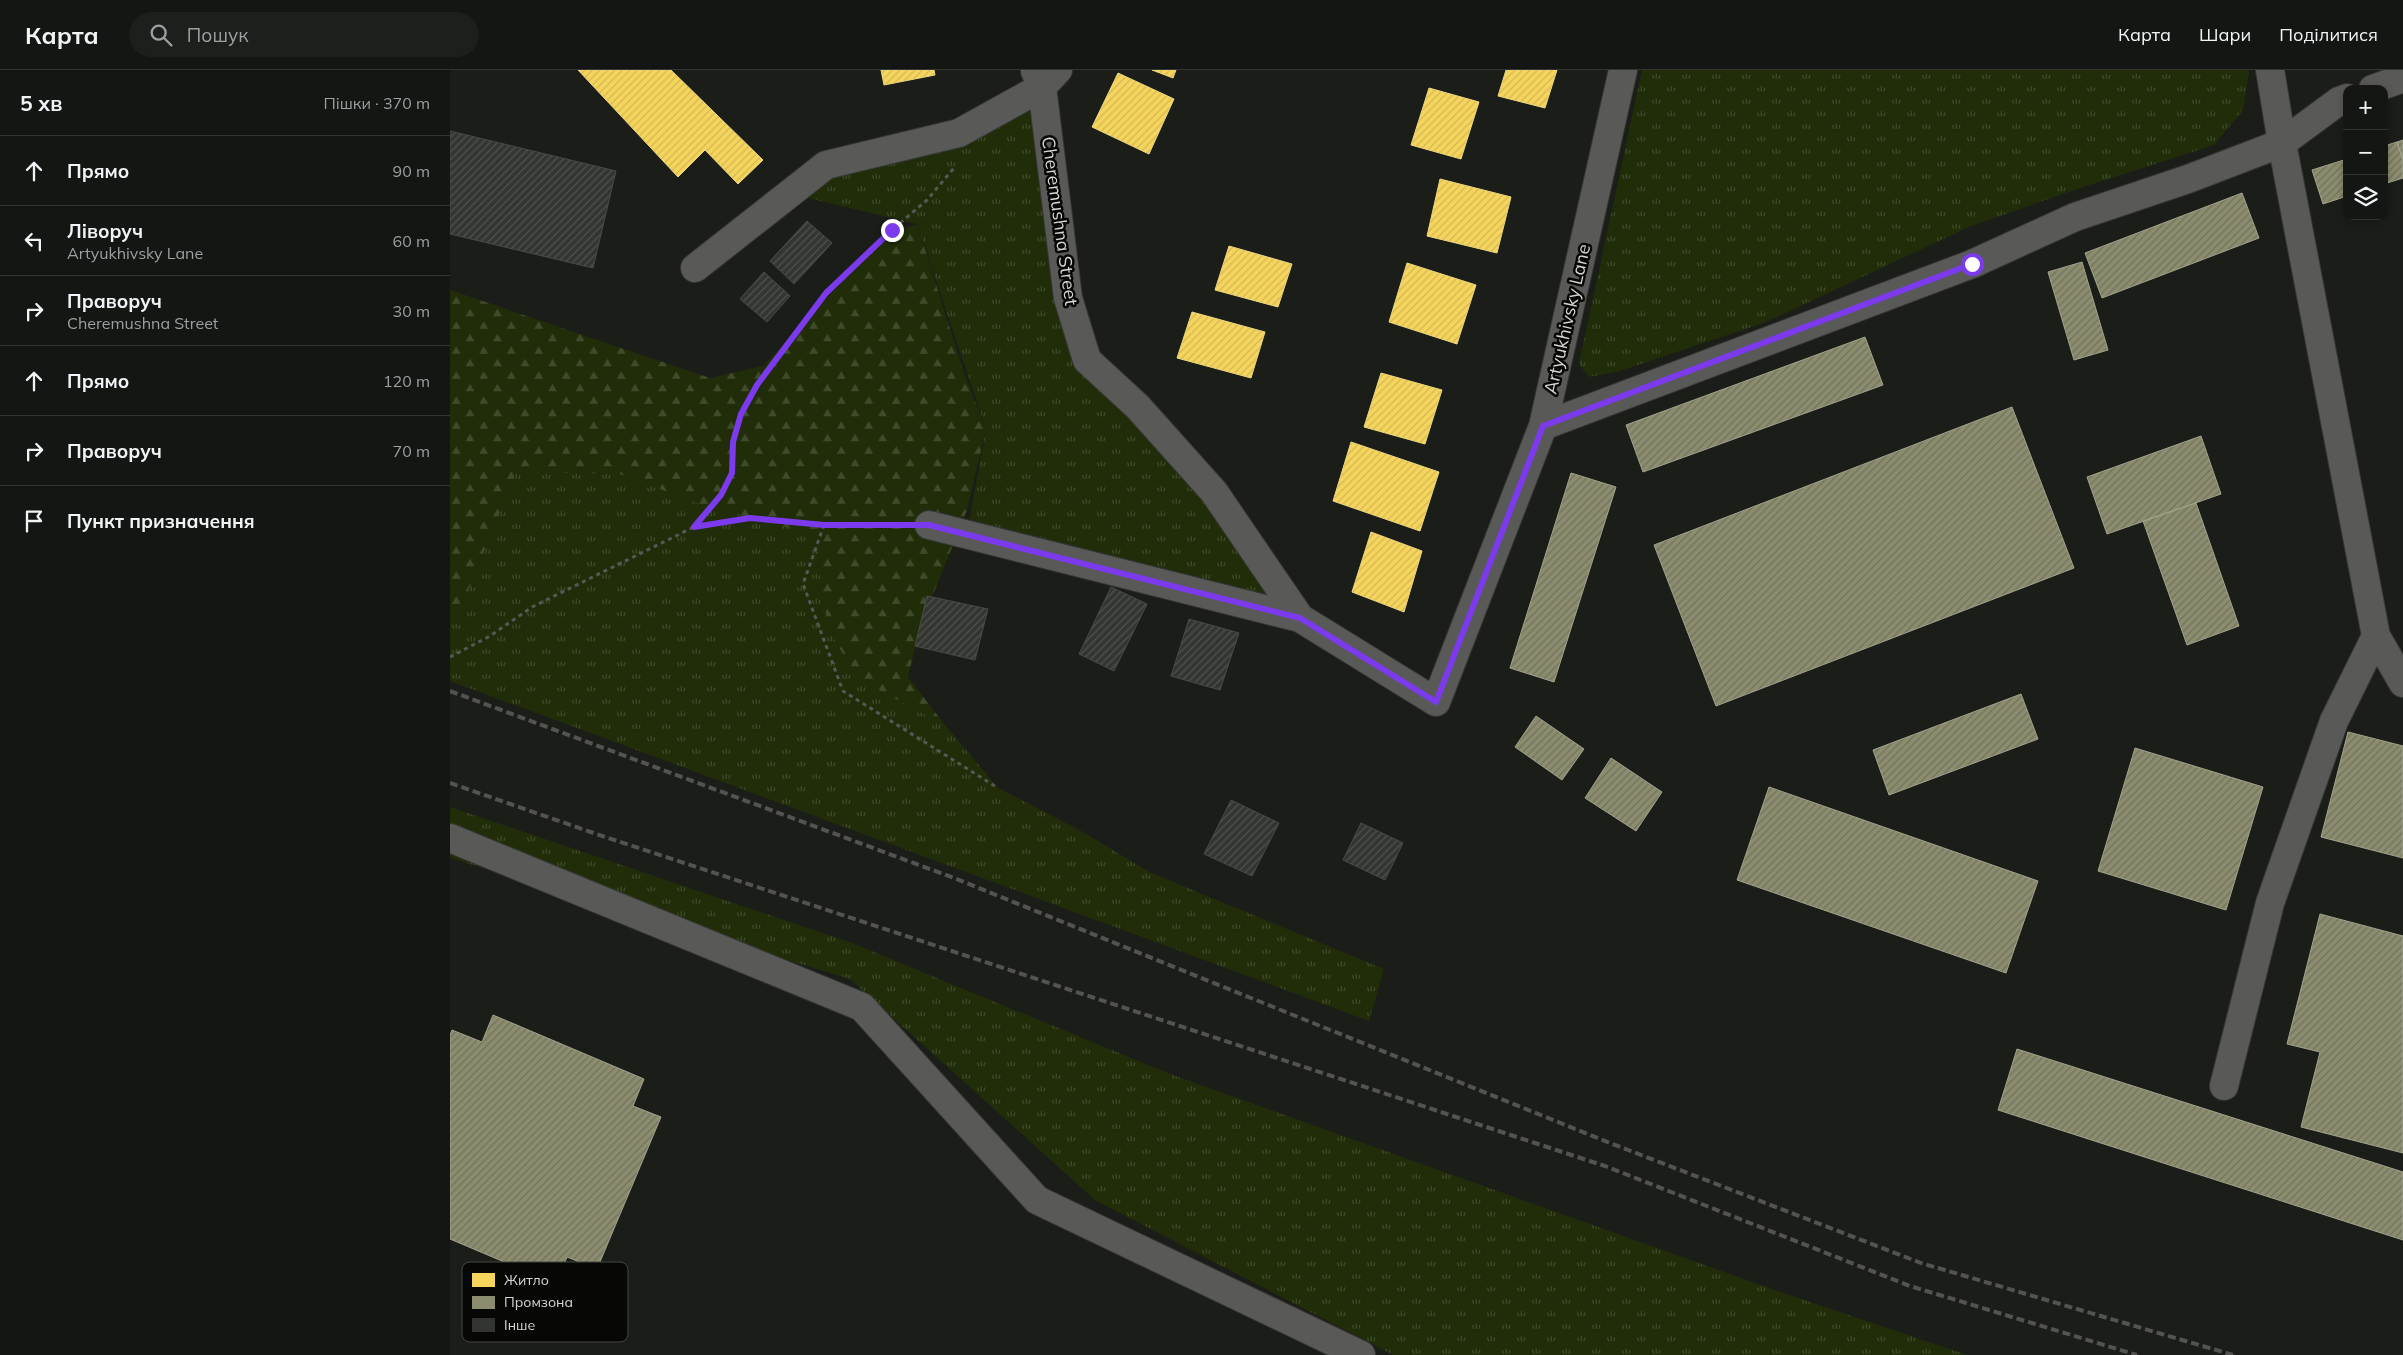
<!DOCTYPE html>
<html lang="uk">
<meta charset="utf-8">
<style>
:root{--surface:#141613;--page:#1d1f1c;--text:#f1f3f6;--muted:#9d9fa0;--line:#333533}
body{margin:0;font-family:Mulish,sans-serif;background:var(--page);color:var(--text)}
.controls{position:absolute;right:15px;top:15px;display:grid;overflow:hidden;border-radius:10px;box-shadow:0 2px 8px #0003}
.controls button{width:45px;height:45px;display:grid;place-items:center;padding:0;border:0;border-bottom:1px solid var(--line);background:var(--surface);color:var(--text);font:25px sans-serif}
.stop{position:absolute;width:15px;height:15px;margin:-11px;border:4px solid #7c3aed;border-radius:50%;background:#fff}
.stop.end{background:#7c3aed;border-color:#fff;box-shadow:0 1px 5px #0008}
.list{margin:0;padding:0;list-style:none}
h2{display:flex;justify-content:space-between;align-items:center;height:65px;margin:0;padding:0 20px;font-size:21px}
h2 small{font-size:16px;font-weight:400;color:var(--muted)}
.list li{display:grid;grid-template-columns:32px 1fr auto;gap:15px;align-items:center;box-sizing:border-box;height:70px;padding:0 20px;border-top:1px solid var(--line)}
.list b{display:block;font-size:19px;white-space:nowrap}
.list p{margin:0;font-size:16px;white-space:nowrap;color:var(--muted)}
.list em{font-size:16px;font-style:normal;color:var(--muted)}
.icon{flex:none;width:28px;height:28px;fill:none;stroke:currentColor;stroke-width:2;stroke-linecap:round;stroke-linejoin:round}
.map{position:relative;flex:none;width:1953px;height:1285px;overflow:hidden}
header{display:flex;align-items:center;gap:30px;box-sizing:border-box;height:70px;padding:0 25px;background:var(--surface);border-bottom:1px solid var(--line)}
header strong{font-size:24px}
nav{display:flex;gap:28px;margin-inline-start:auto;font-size:18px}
.search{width:350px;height:45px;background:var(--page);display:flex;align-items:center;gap:12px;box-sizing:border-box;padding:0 18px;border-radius:28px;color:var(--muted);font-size:19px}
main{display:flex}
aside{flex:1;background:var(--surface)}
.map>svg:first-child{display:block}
.grass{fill:url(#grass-tufts)}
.forest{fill:url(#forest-firs)}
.homes{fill:url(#homes-hatch);stroke:#ecd680}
.industry{fill:url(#industry-hatch);stroke:#a2a38c}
.building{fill:url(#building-hatch);stroke:#494b47}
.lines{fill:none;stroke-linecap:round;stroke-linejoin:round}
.minor-casing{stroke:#373835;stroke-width:30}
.path{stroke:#575855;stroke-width:3;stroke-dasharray:4 4;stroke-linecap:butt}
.minor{stroke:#595a57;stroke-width:28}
.rail{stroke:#535452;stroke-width:4;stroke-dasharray:8 4;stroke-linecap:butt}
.route{stroke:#7c3aed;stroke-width:6}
.labels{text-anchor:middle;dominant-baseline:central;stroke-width:5;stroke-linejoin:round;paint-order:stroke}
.street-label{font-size:18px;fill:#d6d8d3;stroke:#070805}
.key{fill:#070805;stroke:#454643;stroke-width:1}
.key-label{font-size:14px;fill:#d6d8d3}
</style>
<header>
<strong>Карта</strong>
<div class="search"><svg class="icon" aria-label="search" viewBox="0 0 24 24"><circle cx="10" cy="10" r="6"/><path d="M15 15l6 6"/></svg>Пошук</div>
<nav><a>Карта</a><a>Шари</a><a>Поділитися</a></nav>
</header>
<main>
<aside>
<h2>5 хв<small>Пішки · 370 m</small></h2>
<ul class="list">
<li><svg class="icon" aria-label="ahead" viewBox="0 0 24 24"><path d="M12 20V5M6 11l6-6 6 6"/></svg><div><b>Прямо</b></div><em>90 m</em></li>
<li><svg class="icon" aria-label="left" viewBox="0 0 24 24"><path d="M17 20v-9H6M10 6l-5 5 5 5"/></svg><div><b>Ліворуч</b><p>Artyukhivsky Lane</p></div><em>60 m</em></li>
<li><svg class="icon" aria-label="right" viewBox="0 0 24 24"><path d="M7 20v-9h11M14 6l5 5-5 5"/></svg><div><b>Праворуч</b><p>Cheremushna Street</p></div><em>30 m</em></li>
<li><svg class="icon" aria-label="ahead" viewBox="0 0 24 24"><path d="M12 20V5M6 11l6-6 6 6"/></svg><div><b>Прямо</b></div><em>120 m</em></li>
<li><svg class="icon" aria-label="right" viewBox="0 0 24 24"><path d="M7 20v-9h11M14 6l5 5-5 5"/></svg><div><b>Праворуч</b></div><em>70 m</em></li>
<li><svg class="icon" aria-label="arrive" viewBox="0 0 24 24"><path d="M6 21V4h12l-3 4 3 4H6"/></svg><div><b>Пункт призначення</b></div></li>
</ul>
</aside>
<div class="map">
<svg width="1953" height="1285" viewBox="0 0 1953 1285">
<defs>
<pattern id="grass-tufts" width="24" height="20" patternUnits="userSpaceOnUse" patternTransform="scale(1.25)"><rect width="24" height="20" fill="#212d08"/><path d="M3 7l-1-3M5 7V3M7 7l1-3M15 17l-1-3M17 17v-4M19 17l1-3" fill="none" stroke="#404b2b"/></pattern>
<pattern id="forest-firs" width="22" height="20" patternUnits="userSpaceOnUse" patternTransform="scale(1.25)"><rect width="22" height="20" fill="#212d08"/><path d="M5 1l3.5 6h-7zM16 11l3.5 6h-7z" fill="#404b2b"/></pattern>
<pattern id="homes-hatch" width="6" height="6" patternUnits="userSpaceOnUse" patternTransform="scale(1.25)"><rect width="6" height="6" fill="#f6d55c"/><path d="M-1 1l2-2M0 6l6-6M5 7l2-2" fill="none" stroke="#d2b756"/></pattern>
<pattern id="industry-hatch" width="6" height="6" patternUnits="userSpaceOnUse" patternTransform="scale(1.25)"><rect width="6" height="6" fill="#8c8c6e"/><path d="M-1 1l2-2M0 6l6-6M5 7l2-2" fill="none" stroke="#71725e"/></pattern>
<pattern id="building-hatch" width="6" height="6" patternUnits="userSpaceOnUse" patternTransform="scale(1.25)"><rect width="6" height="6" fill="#333531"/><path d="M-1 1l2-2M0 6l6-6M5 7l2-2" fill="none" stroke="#50524e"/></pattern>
</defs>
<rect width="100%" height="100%" fill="#1b1d19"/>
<!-- grass -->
<path class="grass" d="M1192,0H1798L1799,2L1793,40L1764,75L1624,120L1519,157L1316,252L1170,301L1139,307L1129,294Z
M592,17L610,237L850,548L517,464L536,359L467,154L354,127L376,95L509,63Z
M155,382L374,455L409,609L495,655L548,718L633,762L699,802L934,899L919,951L0,611V534H13L66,402Z
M0,737L402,873L720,1004L1319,1218L1517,1285H943L645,1130L400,909L0,788Z"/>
<!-- forest -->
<path class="forest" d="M467,154L515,306L536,359L517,440L470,557L458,607L495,655L408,609L378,559L364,464L250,434L170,404L66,402L13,534H0V220L260,308L313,296L435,166Z"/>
<!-- homes -->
<path class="homes" d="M128,0H221L313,90L288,114L255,80L228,107Z
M431,0H484L485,5L434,15Z
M702,0H726L723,8Z
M1056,0H1107L1095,38L1048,26Z
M668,3L724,29L699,84L642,57Z
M979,18L1029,32L1011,89L961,75Z
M990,109L1061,127L1047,183L977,166Z
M779,176L842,194L828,237L765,220Z
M957,193L1026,215L1007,274L939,252Z
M742,242L815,262L801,308L727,288Z
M931,303L992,320L975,374L914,357Z
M901,372L989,402L970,461L883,431Z
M921,462L972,481L954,542L902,522Z"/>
<!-- industry -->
<path class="industry" d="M1953,70V90L1947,72Z
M1947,72L1953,90V108L1934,114V76Z
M1897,89V126L1873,134L1862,100Z
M1792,123L1809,168L1652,228L1635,183Z
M1632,192L1658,280L1624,290L1598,202Z
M1415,267L1433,315L1193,402L1176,355Z
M1562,337L1624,498L1266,636L1204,475Z
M1751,366L1771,424L1657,464L1637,407Z
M1121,403L1166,417L1104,612L1060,598Z
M1746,433L1789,556L1737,575L1693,451Z
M1571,624L1588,669L1439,725L1423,680Z
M1086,646L1134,679L1112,710L1065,677Z
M1898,662L1953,676V788L1871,767Z
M1685,678L1813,717L1776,840L1648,801Z
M1161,688L1212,722L1186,761L1135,728Z
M1319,717L1588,811L1556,903L1287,810Z
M1870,844L1953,866V1083L1851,1057L1870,982L1837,974Z
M43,945L194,1009L183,1036L211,1047L147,1199L117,1187L106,1214L0,1169V965L2,960L32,972Z
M1567,979L1953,1102V1170L1548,1040Z"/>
<!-- building -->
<path class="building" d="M0,61L166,101L143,198L0,164Z
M357,151L382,173L344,214L320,191Z
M314,202L340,226L317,252L290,229Z
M661,517L697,534L664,601L629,584Z
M477,526L538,539L525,590L465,576Z
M739,549L789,563L770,620L721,606Z
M781,730L829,753L802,806L754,784Z
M911,753L953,773L935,810L893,790Z"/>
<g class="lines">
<defs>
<path id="minor" d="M608,0L592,17L618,228L637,290L688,337L764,422L850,548L986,632L1093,356L1173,0
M1820,0L1832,73L1926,566L1953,613
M1923,19L1953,8
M245,198L376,95L509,63L592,17L585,1
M1093,356L1522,194L1625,147L1738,109L1832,73L1889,31L1897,28
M479,455L850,548
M0,768L412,937L587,1130L911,1285
M1774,1016L1820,833L1884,651L1926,566"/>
</defs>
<!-- minor casing -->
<use href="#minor" class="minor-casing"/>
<!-- path -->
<path class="path" d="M374,455L353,514L393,621L548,718
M244,456L271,425L282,403L283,372L291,344L307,315L376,223L442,160L477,130L504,98
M0,587L40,566L82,537L244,457L300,448L374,455H448"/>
<!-- minor -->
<use href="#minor" class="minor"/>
<!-- rail -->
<path class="rail" d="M0,621L504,808L1160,1073L1471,1193L1783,1285
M0,713L155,767L1155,1096L1460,1216L1687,1285"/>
</g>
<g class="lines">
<!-- route -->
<path class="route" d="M442,160L376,223L307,315L291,344L283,372L282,403L271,425L244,457L300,448L374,455H479L850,548L986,632L1093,356L1522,194"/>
</g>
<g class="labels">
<!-- street labels -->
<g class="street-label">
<text transform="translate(610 151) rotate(82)">Cheremushna Street</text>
<text transform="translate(1117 249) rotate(-77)">Artyukhivsky Lane</text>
</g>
</g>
<!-- legend -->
<rect x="12" y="1192" width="166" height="80" rx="8" class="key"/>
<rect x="22" y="1203" width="23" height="14" fill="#f6d55c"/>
<rect x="22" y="1226" width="23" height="13" fill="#8c8c6e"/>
<rect x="22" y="1248" width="23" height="14" fill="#333531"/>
<g class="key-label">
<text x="54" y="1215">Житло</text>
<text x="54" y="1237">Промзона</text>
<text x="54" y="1260">Інше</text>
</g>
</svg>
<div class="controls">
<button>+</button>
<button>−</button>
<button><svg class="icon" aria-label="layers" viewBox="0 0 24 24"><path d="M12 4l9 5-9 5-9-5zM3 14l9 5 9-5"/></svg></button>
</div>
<div class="stop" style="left:1522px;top:194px"></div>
<div class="stop end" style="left:442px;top:160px"></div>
</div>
</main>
